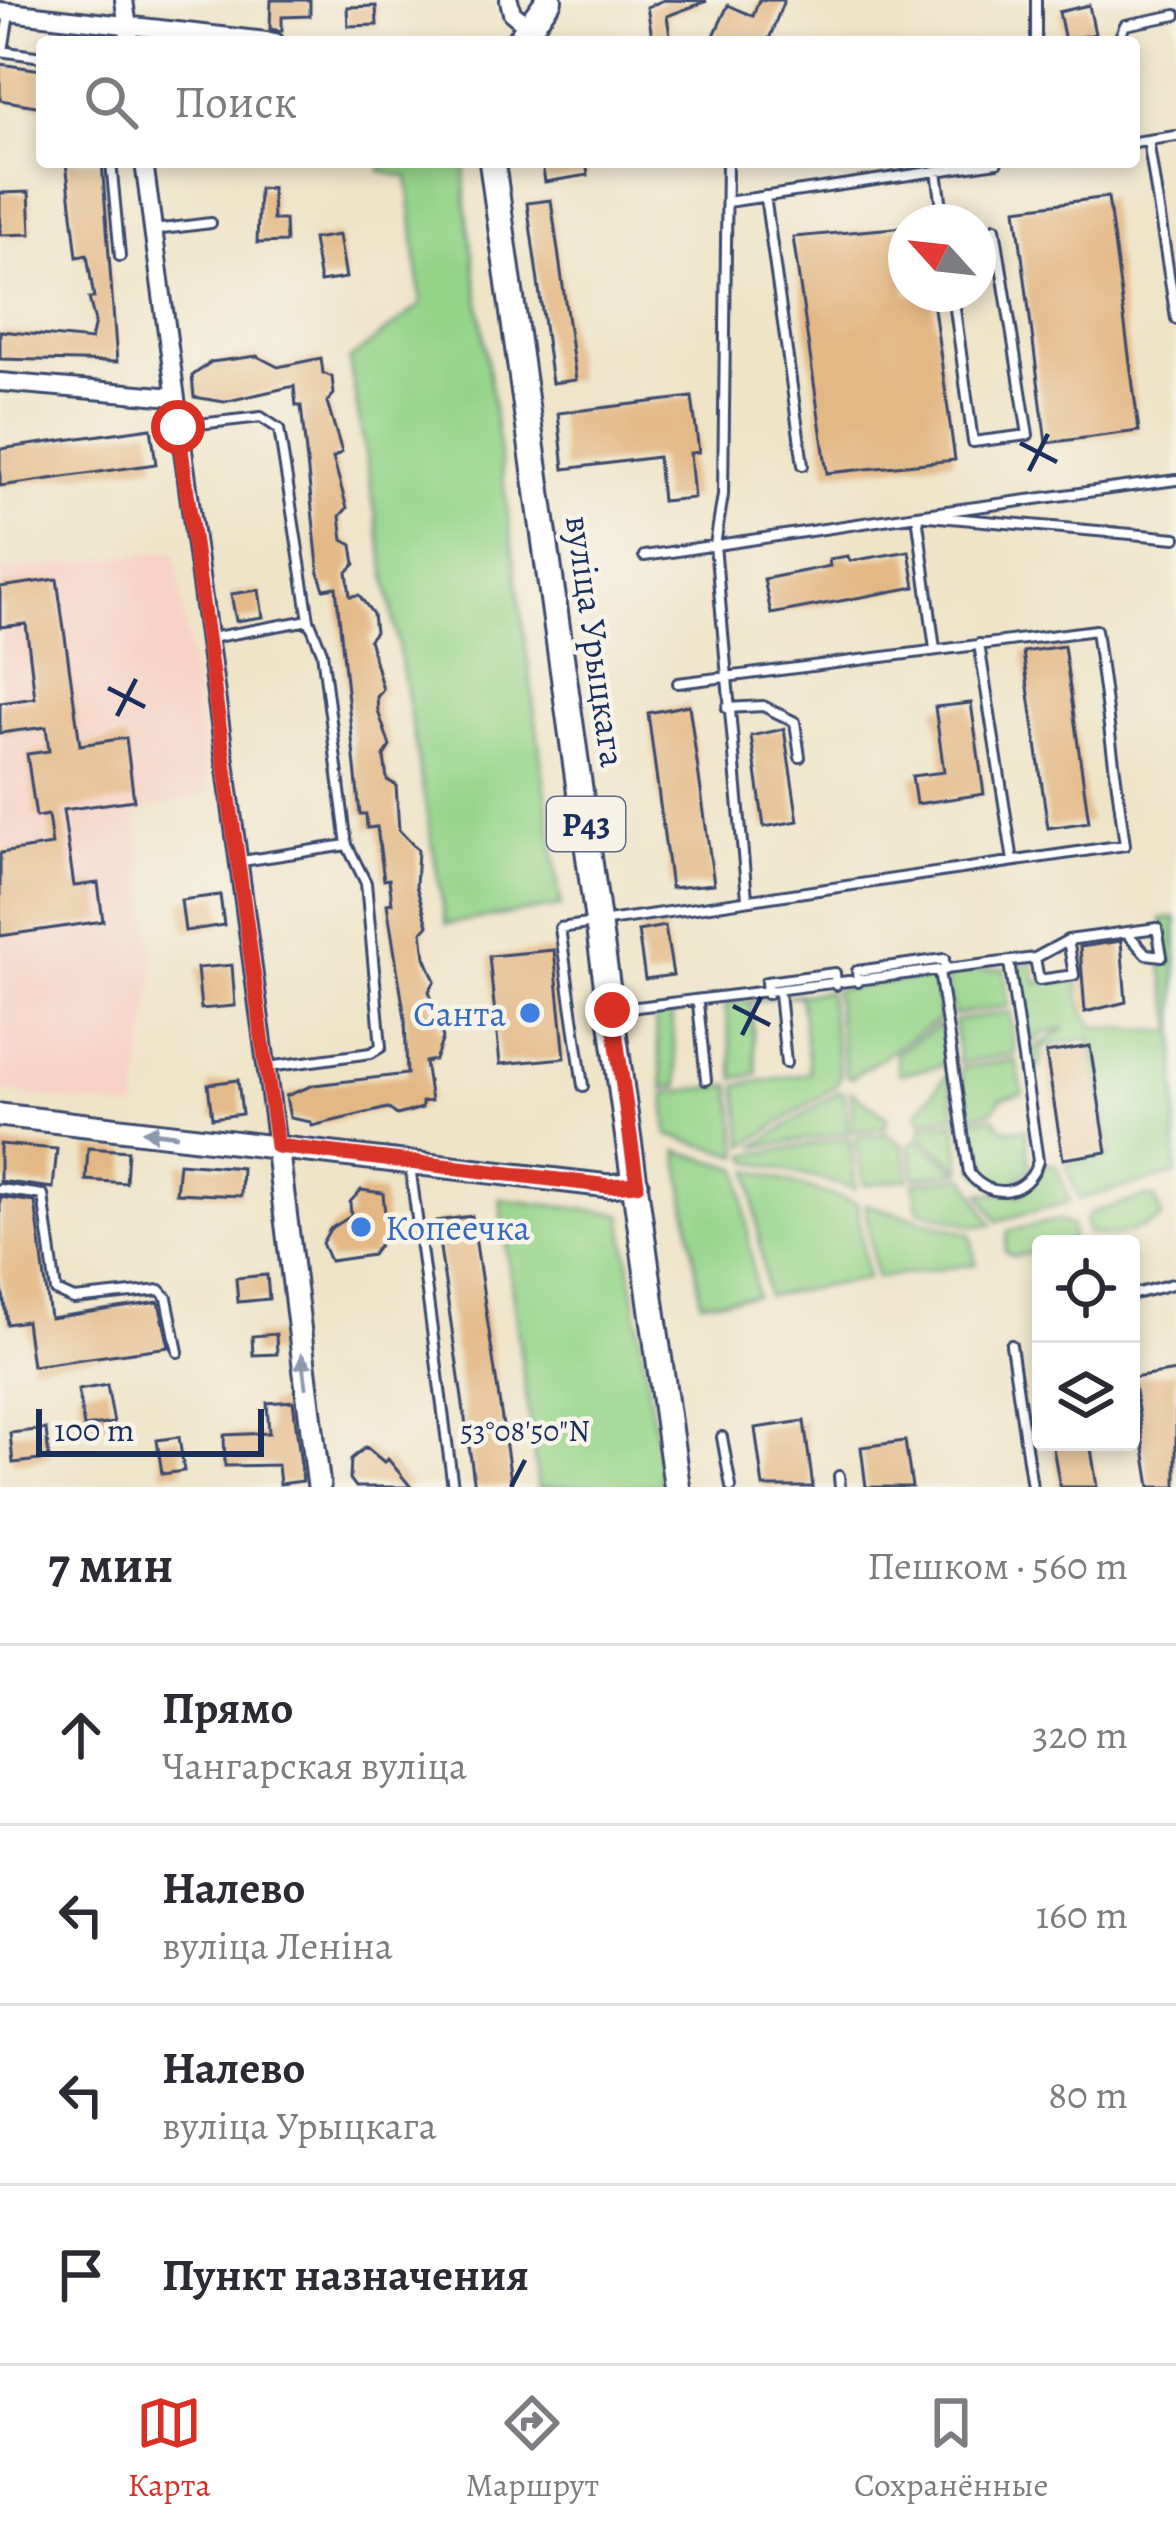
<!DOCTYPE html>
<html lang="ru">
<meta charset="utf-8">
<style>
:root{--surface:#fff;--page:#f7f7f7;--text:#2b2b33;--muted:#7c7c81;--line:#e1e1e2;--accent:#d93025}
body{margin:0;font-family:Alegreya,serif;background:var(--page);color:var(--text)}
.controls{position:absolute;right:36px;bottom:36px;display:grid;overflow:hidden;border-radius:12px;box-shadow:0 6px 18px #0003}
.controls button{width:108px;height:108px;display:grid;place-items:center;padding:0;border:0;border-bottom:3px solid var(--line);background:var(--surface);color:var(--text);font:60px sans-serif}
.compass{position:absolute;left:888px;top:204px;width:108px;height:108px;border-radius:50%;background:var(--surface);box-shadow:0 6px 18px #0003;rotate:297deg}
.scale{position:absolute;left:36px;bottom:30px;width:228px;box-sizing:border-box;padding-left:12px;border:6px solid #1b2f5e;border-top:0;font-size:33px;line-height:42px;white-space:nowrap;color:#1b2f5e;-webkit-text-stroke:9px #f7f3e8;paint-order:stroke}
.stop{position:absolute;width:36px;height:36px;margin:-27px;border:9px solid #d93025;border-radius:50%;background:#fff}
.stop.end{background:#d93025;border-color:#fff;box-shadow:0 3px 12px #0008}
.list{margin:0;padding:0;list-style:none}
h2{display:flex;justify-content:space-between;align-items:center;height:156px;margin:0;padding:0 48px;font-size:51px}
h2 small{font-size:39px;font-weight:400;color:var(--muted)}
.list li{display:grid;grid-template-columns:78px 1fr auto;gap:36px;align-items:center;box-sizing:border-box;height:180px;padding:0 48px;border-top:3px solid var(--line)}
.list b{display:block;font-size:45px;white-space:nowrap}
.list p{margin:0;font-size:39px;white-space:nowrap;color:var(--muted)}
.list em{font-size:39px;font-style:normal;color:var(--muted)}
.icon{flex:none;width:66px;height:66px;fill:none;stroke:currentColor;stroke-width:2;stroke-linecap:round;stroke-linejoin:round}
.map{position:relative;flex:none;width:1176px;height:1487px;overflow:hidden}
.search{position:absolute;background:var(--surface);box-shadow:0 6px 18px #0003;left:36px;right:36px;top:36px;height:132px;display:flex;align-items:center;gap:30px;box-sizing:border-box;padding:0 42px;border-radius:12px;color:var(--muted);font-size:45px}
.sheet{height:876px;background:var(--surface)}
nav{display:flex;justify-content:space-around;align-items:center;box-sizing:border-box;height:168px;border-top:3px solid var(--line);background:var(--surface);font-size:33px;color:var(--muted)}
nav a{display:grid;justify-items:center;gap:6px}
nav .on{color:var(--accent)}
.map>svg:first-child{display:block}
.built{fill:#f6d1c5}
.green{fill:#96d48a;stroke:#588274;stroke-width:3}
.building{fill:#e3b885}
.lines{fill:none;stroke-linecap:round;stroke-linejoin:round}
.service-casing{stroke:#3b4a6e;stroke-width:14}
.minor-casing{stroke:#3b4a6e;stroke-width:22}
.secondary-casing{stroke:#3b4a6e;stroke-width:27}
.primary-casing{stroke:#3b4a6e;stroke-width:30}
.service{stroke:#fff;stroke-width:8}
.minor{stroke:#fff;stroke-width:16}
.secondary{stroke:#fff;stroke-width:21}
.primary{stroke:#fff;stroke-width:24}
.oneway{fill:#8d97ae}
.route{stroke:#d93025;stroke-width:15}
.ticks{fill:none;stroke:#1b2f5e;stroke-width:4.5}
.shop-dot{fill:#3f7fe0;stroke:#f7f3e8;stroke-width:4.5}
.labels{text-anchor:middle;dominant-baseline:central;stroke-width:9;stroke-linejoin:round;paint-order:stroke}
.shield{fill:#f7f3e8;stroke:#5d6a87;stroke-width:3}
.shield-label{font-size:33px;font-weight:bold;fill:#1b2f5e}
.street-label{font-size:36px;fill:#1b2f5e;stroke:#f7f3e8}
.shop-label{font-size:36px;fill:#366cbe;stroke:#f7f3e8;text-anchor:end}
.ticks-label{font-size:30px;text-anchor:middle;fill:#1b2f5e;stroke:#f7f3e8;stroke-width:9;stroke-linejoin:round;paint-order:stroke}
</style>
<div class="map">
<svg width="1176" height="1487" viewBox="0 0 1176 1487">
<rect width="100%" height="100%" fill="#f7f3e8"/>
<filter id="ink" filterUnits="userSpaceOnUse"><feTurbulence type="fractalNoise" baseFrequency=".00833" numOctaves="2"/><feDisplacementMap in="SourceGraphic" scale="24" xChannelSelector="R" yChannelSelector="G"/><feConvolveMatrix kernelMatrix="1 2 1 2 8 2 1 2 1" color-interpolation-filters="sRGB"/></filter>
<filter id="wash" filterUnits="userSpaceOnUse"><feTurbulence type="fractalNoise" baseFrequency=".004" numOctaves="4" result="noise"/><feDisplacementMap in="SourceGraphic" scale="48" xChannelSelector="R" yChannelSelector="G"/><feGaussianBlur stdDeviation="2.7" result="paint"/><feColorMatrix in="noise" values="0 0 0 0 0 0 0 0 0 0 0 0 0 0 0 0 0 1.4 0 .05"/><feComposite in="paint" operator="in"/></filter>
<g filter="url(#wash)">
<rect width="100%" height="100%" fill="#efe4c8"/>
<!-- built -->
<path class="built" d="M175,550L208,794L136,812L155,969L136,1110L0,1092V572Z"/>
<!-- green -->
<path class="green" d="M381,162H465L466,205L561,906L446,924L349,360L421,305L408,177L381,172Z
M1176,918V1174L1079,1199L1066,1165L1111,1155L1091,1038L1042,1047L1040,1066L1030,1072L1028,1053L1065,1028L1044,1033L1027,1047L1014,965L1033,963L1037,983L1077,977L1082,1010L1096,1027L1174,1032C1174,1012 1164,985 1163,971C1163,953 1166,939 1162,919Z
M1004,968L1009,1006L953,1015L946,974Z
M934,976L940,1019L851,1078L846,1075L834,990Z
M828,991L840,1076L836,1086L745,1146L737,1085L810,1073L800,996H784Z
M774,998L750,1003L757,1074L735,1079L725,1004Z
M691,1009L671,1015L679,1086L664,1088L654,1015Z
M1010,1012L1015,1054L959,1063L954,1021Z
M941,1024L947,1065L899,1074L896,1053Z
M1016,1060L1023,1093L1001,1098L993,1111L968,1116L961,1068Z
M948,1073L956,1116L922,1121L917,1113Z
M731,1085L740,1156L668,1135L665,1093Z
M839,1091L844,1092L849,1133L755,1147Z
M851,1091L887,1117L886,1127L853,1132Z
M993,1117L1004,1129H1026L1030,1169L1009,1186H994L975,1170L968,1120Z
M956,1122L962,1169L920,1136L922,1126Z
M886,1133L903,1145L909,1179L864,1185L855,1138Z
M850,1138L856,1189L749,1161L747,1155Z
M917,1140L960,1172L915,1178L909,1145Z
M678,1151L740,1169L756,1296L701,1302Z
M1045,1164H1056L1070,1202L997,1221L981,1193L1022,1195Z
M750,1170L857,1203L867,1279L767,1296Z
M966,1177L992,1225L975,1226L918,1210L914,1183Z
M1145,1197L1155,1198L1162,1217C1145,1230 1107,1242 1088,1232L1085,1222L1090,1213Z
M500,1199L622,1214L663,1487H538Z
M865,1204L971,1234L976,1264L876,1278Z
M1058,1220L1072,1226L1071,1244H1041V1252L1013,1256L1005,1251L1008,1231Z"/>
<g id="blocks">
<!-- building -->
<path class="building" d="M271,0H310V16L282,17V31L270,29Z
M664,0L707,1L667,16L671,42H653L647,7Z
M759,0H784L768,42H711L728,5L753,16Z
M1089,5L1095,34L1065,41L1059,12Z
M376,6L377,25L348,26L347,7Z
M0,64L42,70V107L0,100Z
M66,162H102L117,362L0,359V331L91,340L95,322L89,298H94L87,255L77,257Z
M542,162H586L588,175L545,182Z
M272,188L273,220H285L286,242L257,243L259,189Z
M29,192L31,234L0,235V193Z
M1108,197L1139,431L1046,443L1016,209Z
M551,200L576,380L552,383L527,203Z
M906,227V294H932L955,460L827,473L793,237Z
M339,235L346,278L320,282L313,239Z
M257,356L278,367L321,358L323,373L332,377L334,394L327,402L342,452L333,458L347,508L340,516L343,540L352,545L355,564L347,572L350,596L359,595L373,614L375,632L369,639L383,690L377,697L378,711L390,746L384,756L387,780L396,785L399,830L418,850L416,886L428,925L422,932L425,957L435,981L429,991L443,1038L435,1060L425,1062L431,1101L422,1102V1108L397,1115L388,1108L312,1126L311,1122L290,1118L286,1096L314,1085L407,1074L405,1018L387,904L392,903L389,879L384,880L377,827L367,828L366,814H360L336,587L324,589L319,575L301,406H296L294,386L224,402L194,397L192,376L211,362Z
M692,397L699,452L690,453L694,498L662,501L658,457L564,469L558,413Z
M151,428L156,464L0,486V449Z
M909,551L915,587L771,614L764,579L830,566L829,559L848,556L850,561Z
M57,579L80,745L126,738L134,800L63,810L74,886L98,883L103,921L0,936V853L52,845L48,815L36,817L27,754L49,751L46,727L0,733V703L35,698L26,624L0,627V587Z
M259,590L263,617L236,621L231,594Z
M1064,646L1089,822L1048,828L1023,652Z
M971,703L984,794L916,804L912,776L944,772L935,707Z
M689,705L714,884L671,888L648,713Z
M784,729L798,821L764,827L751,736Z
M220,895L224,925L185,931L181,900Z
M665,926L673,975L645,979L638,931Z
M1121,941L1126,1002L1085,1012L1080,947Z
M554,950L565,1058L500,1064L489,956Z
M232,965L235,1006L201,1009L197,968Z
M1090,1046L1107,1152L1063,1159L1046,1053Z
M238,1080L242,1114L212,1118L208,1084Z
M0,1144L57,1149L53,1188L0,1181Z
M88,1148L128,1151L126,1183L86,1180Z
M179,1163L242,1168L241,1196L176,1193Z
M361,1190L383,1193L387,1234L372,1255L330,1261L322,1243L330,1229L351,1216L350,1202Z
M0,1197L35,1202L50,1318L159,1302L169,1347L32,1366L26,1321L7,1324L0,1272Z
M472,1216L512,1487H475L436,1221Z
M267,1275L269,1299L238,1302L236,1278Z
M276,1334L277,1354L253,1355L252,1336Z
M1176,1371V1487H1150L1133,1378Z
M107,1385L114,1423L84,1427L78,1390Z
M293,1401L303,1481L280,1484L278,1465L225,1466L224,1435L269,1433L267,1403Z
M804,1421L813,1487H763L755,1428Z
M46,1429L49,1459L13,1463L10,1433Z
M179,1437L184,1471L162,1474L157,1440Z
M905,1441L912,1487H866L861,1447Z
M1052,1442H1090L1097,1487H1060Z
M366,1447L384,1462L388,1459L411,1487H356L350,1479L351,1459Z"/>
</g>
</g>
<g filter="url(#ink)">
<use href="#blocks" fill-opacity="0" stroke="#3b4a6e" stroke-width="3"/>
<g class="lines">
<defs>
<path id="service" d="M1036,0V42
M1118,42L1125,25L1176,15
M0,51L42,57
M3,51L9,14
M1148,140L1176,319
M1134,142L1176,136
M111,162L120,256
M727,162L723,495L715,545L747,898
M937,171L944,222
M765,196L803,465
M727,202L997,162
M154,230L211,223
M953,294L973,442L1028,435L995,228
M181,426L261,417L279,429L309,620L322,652L347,845L366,883L381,1047L371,1053L268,1067
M1176,480L917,515L1176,538
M644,556L917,515L935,649
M210,638L309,620
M979,644L1013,861
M727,708L763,706L795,722L800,757
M242,861L347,845
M1035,958L1039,980L1074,975L1068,940
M939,971L969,1173C990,1201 1028,1196 1038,1161L1009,962
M858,982L857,971L944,959L945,970
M779,993L786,1063
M767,994L766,982L835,973L836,985
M698,1004L706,1080
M613,1010L1035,958L1068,940L1157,928L1162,956L1146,954L1127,933
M583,1086L560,928L1125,845L1096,630L678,683
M410,1166L453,1487
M0,1189L43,1195L56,1291L74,1299L160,1290L167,1298L178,1352
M1131,1295L1176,1283
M1011,1345L1032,1487
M722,1437L731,1487
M839,1476L840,1487"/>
<path id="minor" d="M124,0L130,42
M509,0L512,13L528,26
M0,11L275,42
M144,162L277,1146
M0,382L174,397"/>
<path id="secondary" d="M0,1115L609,1186L637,1183
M277,1146L319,1487"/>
<path id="primary" d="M518,42L549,0
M492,162L677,1487"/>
</defs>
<!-- service casing -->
<use href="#service" class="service-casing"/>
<!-- minor casing -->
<use href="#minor" class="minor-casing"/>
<!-- secondary casing -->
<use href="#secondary" class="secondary-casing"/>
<!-- primary casing -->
<use href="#primary" class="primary-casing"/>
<!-- service -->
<use href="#service" class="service"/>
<!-- minor -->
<use href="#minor" class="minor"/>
<!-- secondary -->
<use href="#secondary" class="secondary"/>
<!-- primary -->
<use href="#primary" class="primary"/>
</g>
<!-- one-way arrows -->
<defs><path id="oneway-solid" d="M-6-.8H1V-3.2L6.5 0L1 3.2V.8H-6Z" transform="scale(3)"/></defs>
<g class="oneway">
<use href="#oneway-solid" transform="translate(160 1133) rotate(-173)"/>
<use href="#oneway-solid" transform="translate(304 1371) rotate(-97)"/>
</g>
</g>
<g class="lines" filter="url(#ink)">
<!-- route -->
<path class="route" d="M178,427L277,1146L609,1186L637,1184L612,1010"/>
</g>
<!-- ticks -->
<path class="ticks" d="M1020,443L1057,462M1029,471L1048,434M108,688L145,707M117,716L136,679M733,1006L770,1025M742,1035L761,997M511,1487L525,1460"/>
<!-- markers -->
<g class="shop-dot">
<circle cx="530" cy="1013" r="12"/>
<circle cx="361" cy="1227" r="12"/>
</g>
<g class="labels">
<!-- shield labels -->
<rect class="shield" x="547" y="797" width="78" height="54" rx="9"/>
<g class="shield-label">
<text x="586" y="824">Р43</text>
</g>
<!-- street labels -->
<g class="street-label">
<text transform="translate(596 641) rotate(82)">вуліца Урыцкага</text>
</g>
<!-- shop labels -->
<g class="shop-label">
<text x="506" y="1013">Санта</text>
<text x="385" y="1227" text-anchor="start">Копеечка</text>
</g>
</g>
<g class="ticks-label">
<text x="525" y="1441">53°08'50"N</text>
</g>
</svg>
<div class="controls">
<button><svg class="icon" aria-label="locate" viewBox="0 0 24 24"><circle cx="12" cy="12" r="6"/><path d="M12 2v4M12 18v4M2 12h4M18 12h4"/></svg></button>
<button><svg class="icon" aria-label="layers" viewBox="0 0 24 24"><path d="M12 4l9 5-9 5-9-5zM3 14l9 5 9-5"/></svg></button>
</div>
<svg class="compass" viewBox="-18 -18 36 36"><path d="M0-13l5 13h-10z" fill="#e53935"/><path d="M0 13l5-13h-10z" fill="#7c7c81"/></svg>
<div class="scale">100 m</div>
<div class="stop" style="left:178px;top:427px"></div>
<div class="stop end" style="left:612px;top:1010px"></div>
<div class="search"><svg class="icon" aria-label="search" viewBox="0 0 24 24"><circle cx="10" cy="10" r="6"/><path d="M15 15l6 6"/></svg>Поиск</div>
</div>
<section class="sheet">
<h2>7 мин<small>Пешком · 560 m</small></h2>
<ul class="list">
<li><svg class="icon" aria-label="ahead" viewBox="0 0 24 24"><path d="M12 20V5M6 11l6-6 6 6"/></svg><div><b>Прямо</b><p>Чангарская вуліца</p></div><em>320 m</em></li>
<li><svg class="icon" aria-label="left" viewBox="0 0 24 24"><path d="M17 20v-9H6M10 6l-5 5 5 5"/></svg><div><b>Налево</b><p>вуліца Леніна</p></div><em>160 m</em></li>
<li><svg class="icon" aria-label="left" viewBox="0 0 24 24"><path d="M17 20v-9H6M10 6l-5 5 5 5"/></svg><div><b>Налево</b><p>вуліца Урыцкага</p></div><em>80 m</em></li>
<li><svg class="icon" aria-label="arrive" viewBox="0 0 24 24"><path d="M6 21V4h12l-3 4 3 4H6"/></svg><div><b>Пункт назначения</b></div></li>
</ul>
</section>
<nav>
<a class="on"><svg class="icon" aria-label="map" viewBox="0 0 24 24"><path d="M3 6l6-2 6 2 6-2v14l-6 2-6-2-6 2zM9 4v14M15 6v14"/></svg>Карта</a>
<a><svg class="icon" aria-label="directions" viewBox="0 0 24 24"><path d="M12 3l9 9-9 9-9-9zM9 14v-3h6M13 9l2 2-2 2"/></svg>Маршрут</a>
<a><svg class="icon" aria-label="saved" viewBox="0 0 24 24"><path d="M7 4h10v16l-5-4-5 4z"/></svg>Сохранённые</a>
</nav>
